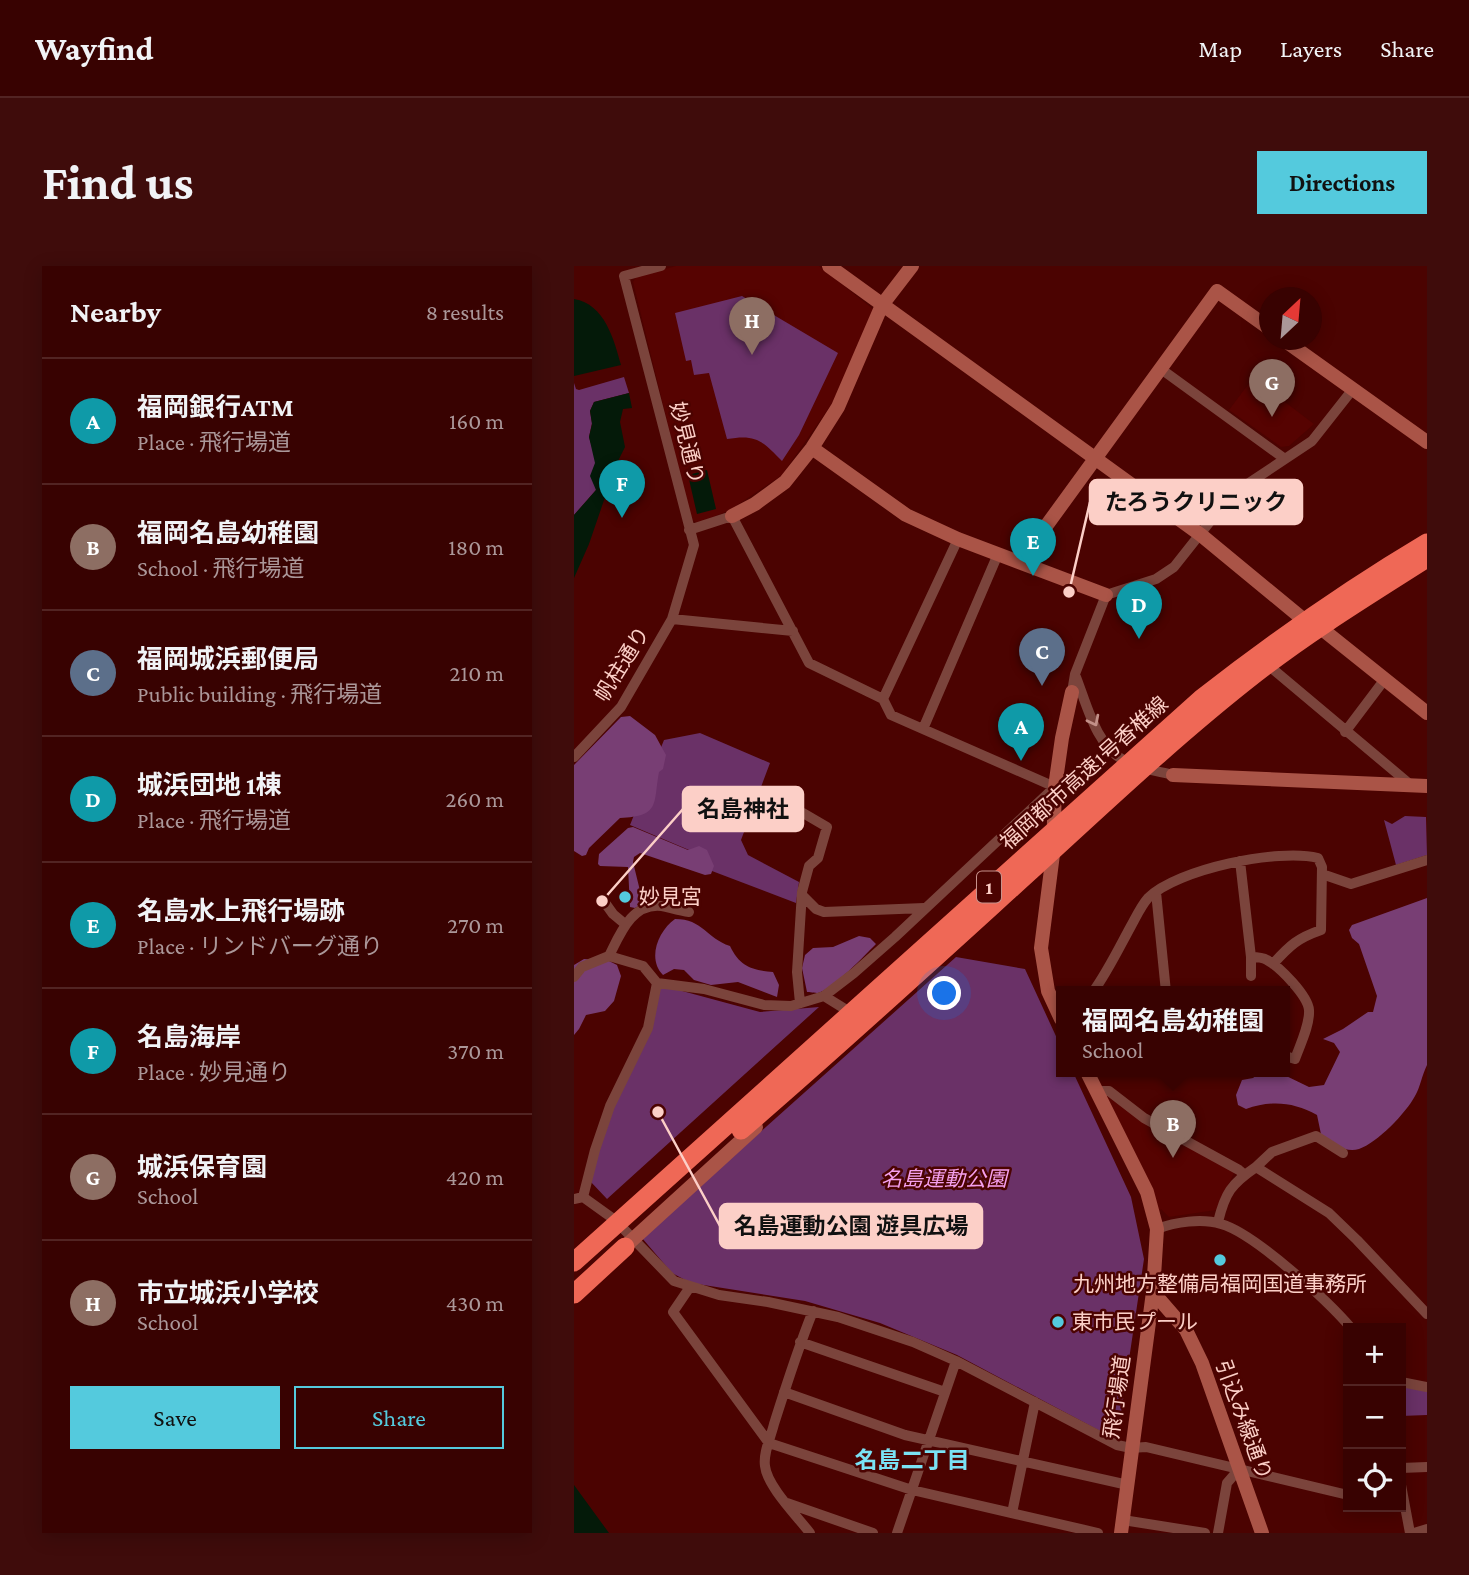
<!DOCTYPE html>
<meta charset="utf-8">
<style>
:root{--surface:#380201;--page:#3f0c0b;--text:#f1f3f6;--muted:#ab9799;--line:#522423;--accent:#54cadd}
body{margin:0;font-family:"Crimson Pro","Noto Sans JP",serif;background:var(--page);color:var(--text)}
.controls{position:absolute;right:21px;bottom:21px;display:grid;overflow:hidden;border-radius:0px;box-shadow:0 4px 18px #0003}
.controls button{width:63px;height:63px;display:grid;place-items:center;padding:0;border:0;border-bottom:2px solid var(--line);background:var(--surface);color:var(--text);font:35px sans-serif}
.compass{position:absolute;left:685px;top:21px;width:63px;height:63px;border-radius:50%;background:var(--surface);box-shadow:0 4px 18px #0003;rotate:26deg}
.you{position:absolute;left:371px;top:728px;width:24px;height:24px;margin:-18px;border:5px solid #fff;border-radius:50%;background:#1a73e8;box-shadow:0 0 0 10px #1a73e833}
.badge{display:grid;place-items:center;width:46px;height:46px;border-radius:50%;background:var(--accent);color:#fff;font-size:23px;font-weight:700}
.pin{position:absolute;translate:-50% -58px;filter:drop-shadow(0 2px 4px #0008)}
.pin::after{content:'';position:absolute;top:37px;width:24px;height:21px;background:inherit;clip-path:polygon(0 0,100% 0,50% 100%)}
.popup{position:absolute;left:482px;top:720px;width:234px;height:91px;box-sizing:border-box;display:grid;place-content:center;border-radius:0px;background:var(--surface);filter:drop-shadow(0 2px 5px #0005);font-size:23px;white-space:nowrap;color:var(--muted)}
.popup b{font-size:26px;color:var(--text)}
.popup::after{content:'';position:absolute;left:50%;top:100%;margin-left:-14px;border:14px solid transparent;border-top-color:var(--surface)}
.list{margin:0;padding:0;list-style:none}
h2{display:flex;justify-content:space-between;align-items:center;height:91px;margin:0;padding:0 28px;font-size:30px}
h2 small{font-size:23px;font-weight:400;color:var(--muted)}
.list li{display:grid;grid-template-columns:46px 1fr auto;gap:21px;align-items:center;box-sizing:border-box;height:126px;padding:0 28px;border-top:2px solid var(--line)}
.list b{display:block;font-size:26px;white-space:nowrap}
.list p{margin:0;font-size:23px;white-space:nowrap;color:var(--muted)}
.list em{font-size:23px;font-style:normal;color:var(--muted)}
.actions{display:flex;gap:14px;padding:21px 28px}
.actions a{flex:1;padding:16px 0;border:2px solid var(--accent);border-radius:0px;text-align:center;font-size:24px;color:var(--accent)}
.actions .main{background:var(--accent);color:#111}
.icon{flex:none;width:38px;height:38px;fill:none;stroke:currentColor;stroke-width:2;stroke-linecap:round;stroke-linejoin:round}
.map{position:relative;flex:none;width:853px;height:1267px;overflow:hidden;border-radius:0px}
header{display:flex;align-items:center;gap:42px;box-sizing:border-box;height:98px;padding:0 35px;background:var(--surface);border-bottom:2px solid var(--line)}
header strong{font-size:33px}
nav{display:flex;gap:38px;margin-inline-start:auto;font-size:24px}
.intro{display:flex;align-items:center;justify-content:space-between;box-sizing:border-box;height:168px;padding:0 42px}
h1{margin:0;font-size:49px}
.button{padding:18px 32px;border-radius:0px;background:var(--accent);color:#111;font-size:24px;font-weight:700}
main{display:flex;gap:42px;padding:0 42px}
aside{flex:1;background:var(--surface);border-radius:0px;box-shadow:0 4px 18px #0003}
.map>svg:first-child{display:block}
.built{fill:#560301}
.green{fill:#6a3167}
.forest{fill:#783e74}
.water{fill:#041a09}
.lines{fill:none;stroke-linecap:round;stroke-linejoin:round}
.street{stroke:#7b443c;stroke-width:10}
.secondary{stroke:#aa5447;stroke-width:14}
.highway{stroke:#ef6856;stroke-width:19}
.highway-bridge{stroke:#ef6856;stroke-width:19}
.oneway{stroke:#c29088}
.poi-dot{fill:#54cadd;stroke:#4b0301;stroke-width:2.5}
.labels{text-anchor:middle;dominant-baseline:central;stroke-width:5;stroke-linejoin:round;paint-order:stroke}
.shield{fill:#4b0301;stroke:#c7928c;stroke-width:2}
.shield-label{font-size:19px;font-weight:bold;fill:#fccfc7}
.street-label{font-size:21px;fill:#fccfc7;stroke:#4b0301}
.poi-label{font-size:21px;fill:#fccfc7;stroke:#4b0301;text-anchor:start}
.park-label{font-size:21px;font-style:italic;fill:#f49fed;stroke:#4b0301}
.neighbourhood-label{font-size:23px;font-weight:bold;fill:#7ae2f4;stroke:#4b0301}
.leader{fill:none;stroke:#fccfc7;stroke-width:2.5}
.callout-dot{fill:#fccfc7;stroke:#4b0301;stroke-width:2.5}
.callout{fill:#fccfc7;stroke:#fccfc7;stroke-width:2.5}
.callout-label{font-size:23px;text-anchor:middle;font-weight:bold;fill:#111}
</style>
<header>
<strong>Wayfind</strong>
<nav><a>Map</a><a>Layers</a><a>Share</a></nav>
</header>
<div class="intro"><h1>Find us</h1><a class="button">Directions</a></div>
<main>
<aside>
<h2>Nearby<small>8 results</small></h2>
<ul class="list">
<li><span class="badge" style="background:#0f9aa8">A</span><div><b>福岡銀行ATM</b><p>Place · 飛行場道</p></div><em>160 m</em></li>
<li><span class="badge" style="background:#8d6e63">B</span><div><b>福岡名島幼稚園</b><p>School · 飛行場道</p></div><em>180 m</em></li>
<li><span class="badge" style="background:#5c6f8a">C</span><div><b>福岡城浜郵便局</b><p>Public building · 飛行場道</p></div><em>210 m</em></li>
<li><span class="badge" style="background:#0f9aa8">D</span><div><b>城浜団地 1棟</b><p>Place · 飛行場道</p></div><em>260 m</em></li>
<li><span class="badge" style="background:#0f9aa8">E</span><div><b>名島水上飛行場跡</b><p>Place · リンドバーグ通り</p></div><em>270 m</em></li>
<li><span class="badge" style="background:#0f9aa8">F</span><div><b>名島海岸</b><p>Place · 妙見通り</p></div><em>370 m</em></li>
<li><span class="badge" style="background:#8d6e63">G</span><div><b>城浜保育園</b><p>School</p></div><em>420 m</em></li>
<li><span class="badge" style="background:#8d6e63">H</span><div><b>市立城浜小学校</b><p>School</p></div><em>430 m</em></li>
</ul>
<div class="actions"><a class="main">Save</a><a>Share</a></div>
</aside>
<div class="map">
<svg width="853" height="1267" viewBox="0 0 853 1267">
<rect width="100%" height="100%" fill="#4b0301"/>
<!-- built -->
<path class="built" d="M102,0H245L299,43L259,136L208,209L156,244L124,257L117,253L59,16L62,11Z
M679,112L740,158L715,180L707,181L655,144Z
M531,827L661,905L642,944L595,951L587,943L585,946Z"/>
<!-- green -->
<path class="green" d="M168,30L264,87L225,169L208,195C188,175 183,168 153,173L135,107L120,109L117,94L112,95L101,47Z
M50,111L55,127L20,136L16,145L18,157L15,171L21,191L22,224L0,249V117L2,123L5,124Z
M126,467L196,497L167,574L174,589L225,616L222,637L138,605L115,584L56,559L90,474Z
M831,550L852,551L853,589L822,599L810,554L818,558Z
M382,691L451,703L487,781V806H499L557,931L570,993L543,1174L383,1089L306,1057L231,1035L117,1017L98,1007L68,972Z
M86,719L186,746L245,741L33,933L16,915L22,886Z
M827,1121L853,1123V1149L827,1150Z"/>
<!-- forest -->
<path class="forest" d="M56,450L81,469L92,489L89,503L85,506C79,538 87,550 46,552L15,582L12,589L8,590L0,585V499L47,451Z
M59,561L114,584L125,580L133,584L140,600L137,608L131,609L66,587L60,591L59,596L69,637L61,642L56,641L54,601L26,600L24,598L25,588L54,562Z
M853,632V799C848,809 846,822 841,830C832,847 803,877 785,883C772,887 759,878 748,873L743,849C720,836 697,834 672,843L664,839L662,829L668,814L679,812L686,806H704L735,821L750,819L766,786L760,777L749,773L769,763L794,746H799L803,730L785,678L778,672L775,664L778,659Z
M101,653C129,653 132,672 156,680C166,701 178,704 199,706L205,719L203,731L164,716L137,719L120,714L110,704L100,703L89,709C73,693 84,665 101,653Z
M285,670L296,672L302,678C290,690 260,722 244,727C242,727 234,726 233,726L228,702L231,689L239,682L259,681Z
M10,693L35,695L43,699L47,710L40,735L31,745L12,749L5,763L0,769V699Z"/>
<!-- water -->
<path class="water" d="M0,33C31,38 40,74 47,99L0,110Z
M55,127L58,142L49,143L46,156L51,181L42,199L15,278L0,312V249L22,224L16,210L21,197L15,171L18,158L16,145L20,136Z
M133,204L142,243L123,248L114,209Z
M0,1219L35,1267H0Z"/>
<g class="lines">
<!-- street -->
<path class="street" d="M587,103L711,193
M98,353L219,365
M694,399L838,520
M502,411C513,439 522,480 551,495C566,503 583,505 599,509
M498,426L501,408L532,329L582,313L600,301L657,229L738,175L779,123
M309,433L384,273
M349,463L424,288
M771,466L811,413
M0,491L47,441L98,353L120,279L50,10L87,0
M666,595L677,691V710
M748,608L777,618L853,594
M582,626L592,726
M228,629L242,643L250,646L350,642
M29,634L39,648L51,658
M35,690L69,700L83,717
M677,691C683,691 688,691 693,694C706,701 734,730 735,744C736,759 726,779 721,793L711,790
M0,711L8,701L35,690C46,668 58,636 88,640C97,642 106,645 115,646
M519,726C534,705 545,682 557,660C562,651 567,640 574,632C603,603 705,582 744,592L748,601L747,664C724,672 716,679 699,698
M250,730L271,743L279,750
M226,737L223,706L228,626L235,600L244,592L253,561L229,547
M523,825H535L570,852L665,904L671,909
M682,901L698,886L742,870L769,887
M9,931L21,884L36,840L74,762L83,717L130,723L190,739L217,740L250,730L280,707L321,671L481,521L317,449L309,433L235,397L158,250L115,264
M0,933L9,931L41,954L100,1015L145,1029L194,1036L264,1051L339,1076L382,1095L543,1179L557,1182L572,1181L774,1229
M644,956C651,927 657,918 682,901L755,947L783,974L853,1048
M583,963C601,956 628,952 647,958C680,967 754,1035 777,1062
M116,1021L99,1046L195,1177L338,1224L524,1267
M226,1076L371,1126
M827,1116L853,1121
M210,1126L331,1169L554,1219
M827,1202L853,1201
M827,1219L836,1267
M213,1237L299,1267
M438,1247L461,1136
M549,1254L631,1267
M236,1267C223,1250 193,1220 191,1200C189,1186 197,1171 200,1158C212,1120 224,1082 239,1045
M323,1267L382,1095
M644,1267L653,1217L666,1202
M840,1267L853,1263"/>
<!-- secondary -->
<path class="secondary" d="M255,0L627,269L730,354L748,363L853,447
M710,74L853,176
M238,182L332,249L384,273L532,329
M158,250L181,238L211,216L238,182L264,141L308,39L338,0
M446,296L643,25L696,63
M599,509L853,520
M487,753L474,725L467,682L479,588L481,521L488,472L498,426
M513,806L573,926L583,963L579,1026L547,1267
M45,986L182,861
M579,1026L612,1064L628,1097L688,1267"/>
<!-- highway -->
<path class="highway" d="M0,1028L51,981"/>
<!-- highway-bridge -->
<path class="highway-bridge" d="M167,864C267,778 365,688 463,599C534,534 605,467 682,407C736,365 795,329 853,292
M0,996L627,433C700,376 774,324 853,277"/>
</g>
<!-- one-way arrows -->
<defs><path id="oneway-chevron" d="M-2-3.5L2.5 0L-2 3.5" fill="none" stroke-width="1.6" stroke-linecap="round" stroke-linejoin="round" transform="scale(1.75)"/></defs>
<use class="oneway" href="#oneway-chevron" transform="translate(520 455) rotate(63)"/>
<!-- markers -->
<g class="poi-dot">
<circle cx="51" cy="631" r="7"/>
<circle cx="646" cy="994" r="7"/>
<circle cx="484" cy="1056" r="7"/>
</g>
<g class="labels">
<!-- shield labels -->
<rect class="shield" x="403" y="605.5" width="24" height="31" rx="5"/>
<g class="shield-label">
<text x="415" y="621">1</text>
</g>
<!-- street labels -->
<g class="street-label">
<text transform="translate(113 177) rotate(76)">妙見通り</text>
<text transform="translate(48 398) rotate(-58)">帆柱通り</text>
<text transform="translate(510 507) rotate(-42)">福岡都市高速1号香椎線</text>
<text transform="translate(543 1131) rotate(-82)">飛行場道</text>
<text transform="translate(670 1154) rotate(70)">引込み線通り</text>
</g>
<!-- poi labels -->
<g class="poi-label">
<text x="65" y="631">妙見宮</text>
<text x="646" y="1018" text-anchor="middle">九州地方整備局福岡国道事務所</text>
<text x="498" y="1056">東市民プール</text>
</g>
<!-- park labels -->
<g class="park-label">
<text x="370" y="913">名島運動公園</text>
</g>
<!-- neighbourhood labels -->
<g class="neighbourhood-label">
<text x="338" y="1194">名島二丁目</text>
</g>
</g>
<!-- callouts -->
<path class="leader" d="M495 326L516 236M28 635L109 543M84 846L146 960"/>
<g class="callout-dot">
<circle cx="495" cy="326" r="7"/>
<circle cx="28" cy="635" r="7"/>
<circle cx="84" cy="846" r="7"/>
</g>
<g class="callout">
<rect x="516" y="214" width="212" height="44" rx="7"/>
<rect x="109" y="521" width="120" height="44" rx="7"/>
<rect x="146" y="938" width="262" height="44" rx="7"/>
</g>
<g class="callout-label">
<text x="622" y="244">たろうクリニック</text>
<text x="169" y="551">名島神社</text>
<text x="277" y="968">名島運動公園 遊具広場</text>
</g>
</svg>
<div class="controls">
<button>+</button>
<button>−</button>
<button><svg class="icon" aria-label="locate" viewBox="0 0 24 24"><circle cx="12" cy="12" r="6"/><path d="M12 2v4M12 18v4M2 12h4M18 12h4"/></svg></button>
</div>
<svg class="compass" viewBox="-18 -18 36 36"><path d="M0-13l5 13h-10z" fill="#e53935"/><path d="M0 13l5-13h-10z" fill="#ab9799"/></svg>
<div class="you"></div>
<div class="pin badge" style="left:447px;top:495px;background:#0f9aa8">A</div>
<div class="pin badge" style="left:599px;top:892px;background:#8d6e63">B</div>
<div class="popup"><b>福岡名島幼稚園</b>School</div>
<div class="pin badge" style="left:468px;top:420px;background:#5c6f8a">C</div>
<div class="pin badge" style="left:565px;top:373px;background:#0f9aa8">D</div>
<div class="pin badge" style="left:459px;top:310px;background:#0f9aa8">E</div>
<div class="pin badge" style="left:48px;top:252px;background:#0f9aa8">F</div>
<div class="pin badge" style="left:698px;top:151px;background:#8d6e63">G</div>
<div class="pin badge" style="left:178px;top:89px;background:#8d6e63">H</div>
</div>
</main>
